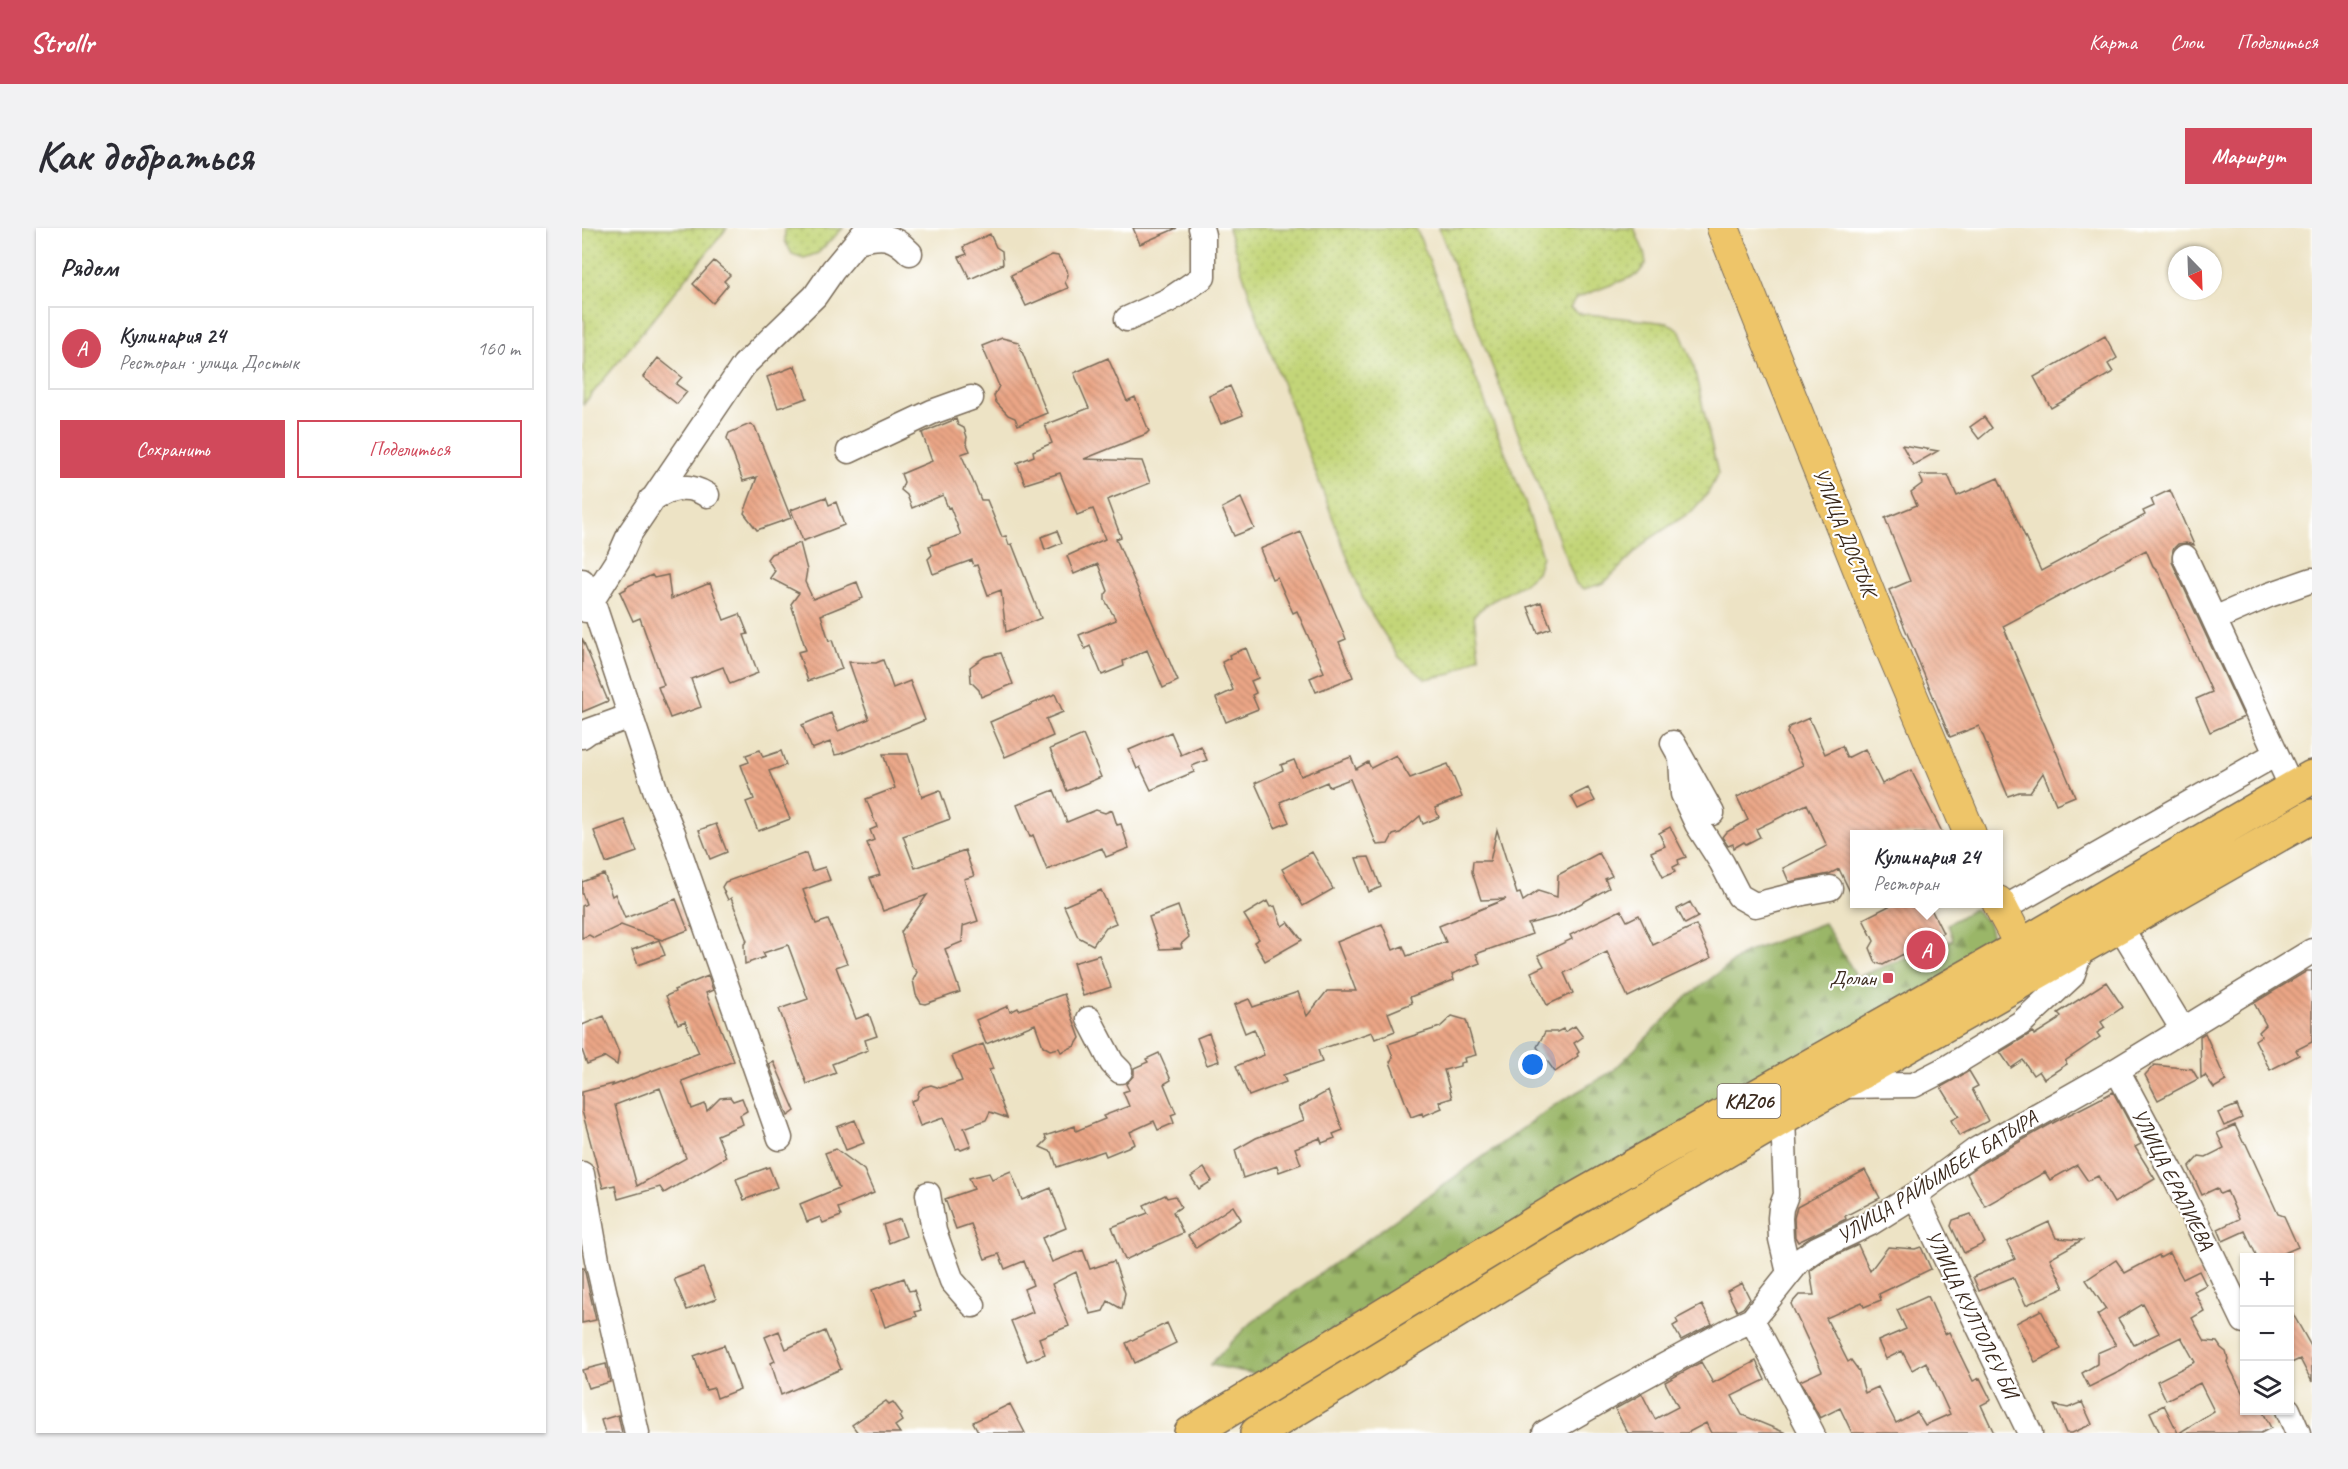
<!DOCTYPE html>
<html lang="ru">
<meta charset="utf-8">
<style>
:root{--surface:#fff;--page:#f2f2f3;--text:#2b2b33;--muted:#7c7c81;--line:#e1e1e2;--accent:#d1495b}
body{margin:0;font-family:Caveat,sans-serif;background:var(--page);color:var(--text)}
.controls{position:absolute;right:18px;bottom:18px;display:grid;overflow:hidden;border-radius:0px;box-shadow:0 2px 4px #0004}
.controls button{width:54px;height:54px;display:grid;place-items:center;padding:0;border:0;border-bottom:2px solid var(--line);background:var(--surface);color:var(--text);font:30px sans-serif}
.compass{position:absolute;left:1586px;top:18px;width:54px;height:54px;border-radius:50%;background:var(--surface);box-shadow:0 2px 4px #0004;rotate:157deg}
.you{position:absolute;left:951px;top:837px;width:21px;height:21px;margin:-15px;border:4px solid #fff;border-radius:50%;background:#1a73e8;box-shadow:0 0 0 9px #1a73e833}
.badge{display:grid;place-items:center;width:39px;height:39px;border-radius:50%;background:var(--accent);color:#fff;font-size:20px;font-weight:700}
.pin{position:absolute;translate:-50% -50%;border:3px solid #fff;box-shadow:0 2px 6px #0006}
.popup{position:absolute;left:1268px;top:602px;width:153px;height:78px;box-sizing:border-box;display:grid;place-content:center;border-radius:0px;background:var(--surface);filter:drop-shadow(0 2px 4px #0005);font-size:20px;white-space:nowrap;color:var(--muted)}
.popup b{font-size:22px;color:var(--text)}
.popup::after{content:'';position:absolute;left:50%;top:100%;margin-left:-12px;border:12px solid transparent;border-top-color:var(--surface)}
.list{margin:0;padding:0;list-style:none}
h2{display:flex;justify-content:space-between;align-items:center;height:78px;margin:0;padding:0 24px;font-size:26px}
h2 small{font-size:20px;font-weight:400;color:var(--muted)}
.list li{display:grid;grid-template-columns:39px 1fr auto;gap:18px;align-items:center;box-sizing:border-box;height:84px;margin:0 12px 12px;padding:0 12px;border:2px solid var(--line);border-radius:0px}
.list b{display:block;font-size:22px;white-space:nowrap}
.list p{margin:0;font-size:20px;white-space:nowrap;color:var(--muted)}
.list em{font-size:20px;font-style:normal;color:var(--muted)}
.actions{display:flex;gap:12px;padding:18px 24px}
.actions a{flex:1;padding:14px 0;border:2px solid var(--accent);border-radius:0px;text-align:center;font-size:21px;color:var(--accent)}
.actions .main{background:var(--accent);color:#fff}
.icon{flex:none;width:33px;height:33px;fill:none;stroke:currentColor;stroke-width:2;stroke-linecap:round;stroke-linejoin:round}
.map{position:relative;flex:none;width:1730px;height:1205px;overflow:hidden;border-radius:0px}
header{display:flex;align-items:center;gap:36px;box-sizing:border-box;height:84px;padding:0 30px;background:var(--accent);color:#fff}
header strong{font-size:28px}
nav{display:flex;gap:33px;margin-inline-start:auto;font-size:21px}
.intro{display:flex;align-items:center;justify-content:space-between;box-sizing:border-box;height:144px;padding:0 36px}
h1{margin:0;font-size:42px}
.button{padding:15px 27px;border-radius:0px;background:var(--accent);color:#fff;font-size:21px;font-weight:700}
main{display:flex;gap:36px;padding:0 36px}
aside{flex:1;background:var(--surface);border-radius:0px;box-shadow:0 2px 4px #0004}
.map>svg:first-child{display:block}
.grass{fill:url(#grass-dots);stroke:#7f804b;stroke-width:1.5}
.forest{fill:url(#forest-firs);stroke:#6a7043;stroke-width:1.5}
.building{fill:url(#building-back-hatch);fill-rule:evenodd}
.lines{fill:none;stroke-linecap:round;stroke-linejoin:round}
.minor-casing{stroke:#796b58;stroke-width:27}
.major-casing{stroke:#796b58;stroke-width:34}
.highway-casing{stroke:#796b58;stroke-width:36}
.minor{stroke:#fff;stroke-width:24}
.major{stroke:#eec569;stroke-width:32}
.highway{stroke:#eec569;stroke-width:33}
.poi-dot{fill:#d1495b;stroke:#fff;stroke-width:2}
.labels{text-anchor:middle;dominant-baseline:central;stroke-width:4.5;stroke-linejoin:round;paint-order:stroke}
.shield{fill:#fff;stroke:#766a62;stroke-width:1.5}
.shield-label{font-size:20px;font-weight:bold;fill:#3b2a1e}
.street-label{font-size:21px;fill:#3b2a1e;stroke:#fff}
.poi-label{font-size:21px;fill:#3b2a1e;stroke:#fff;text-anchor:end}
</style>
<header>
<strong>Strollr</strong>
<nav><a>Карта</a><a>Слои</a><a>Поделиться</a></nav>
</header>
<div class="intro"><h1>Как добраться</h1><a class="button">Маршрут</a></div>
<main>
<aside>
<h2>Рядом<small></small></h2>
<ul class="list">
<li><span class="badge">A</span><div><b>Кулинария 24</b><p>Ресторан · улица Достык</p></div><em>160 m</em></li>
</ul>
<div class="actions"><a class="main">Сохранить</a><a>Поделиться</a></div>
</aside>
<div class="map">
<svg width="1730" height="1205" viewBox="0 0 1730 1205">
<defs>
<pattern id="grass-dots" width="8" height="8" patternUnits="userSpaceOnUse" patternTransform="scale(1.5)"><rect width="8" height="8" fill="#c3d578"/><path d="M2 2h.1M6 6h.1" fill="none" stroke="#a8b767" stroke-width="1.8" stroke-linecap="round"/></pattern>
<pattern id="forest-firs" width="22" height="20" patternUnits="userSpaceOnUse" patternTransform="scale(1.5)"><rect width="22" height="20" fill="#9ab668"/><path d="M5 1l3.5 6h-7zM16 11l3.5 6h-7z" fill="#7f9455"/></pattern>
<pattern id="building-back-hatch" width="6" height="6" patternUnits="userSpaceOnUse" patternTransform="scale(1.5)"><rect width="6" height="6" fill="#eba686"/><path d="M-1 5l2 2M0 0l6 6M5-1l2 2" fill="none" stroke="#c0876d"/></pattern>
</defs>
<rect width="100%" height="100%" fill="#fff"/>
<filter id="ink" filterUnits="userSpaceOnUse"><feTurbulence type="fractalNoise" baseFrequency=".0167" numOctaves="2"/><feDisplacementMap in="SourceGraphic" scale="12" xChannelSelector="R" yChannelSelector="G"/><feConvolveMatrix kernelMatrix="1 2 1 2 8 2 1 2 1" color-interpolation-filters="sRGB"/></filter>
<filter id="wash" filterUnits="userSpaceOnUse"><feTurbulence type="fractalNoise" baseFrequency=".008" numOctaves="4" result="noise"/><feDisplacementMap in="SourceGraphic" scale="24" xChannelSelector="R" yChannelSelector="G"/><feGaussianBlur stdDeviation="1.35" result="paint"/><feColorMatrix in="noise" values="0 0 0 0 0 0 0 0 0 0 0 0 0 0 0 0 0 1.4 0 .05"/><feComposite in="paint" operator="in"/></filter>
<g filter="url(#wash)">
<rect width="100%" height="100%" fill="#ede3c5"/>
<!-- grass -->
<path class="grass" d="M0,0H145L1,177L3,93L0,90Z
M203,0H261L236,25L222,30L210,26L203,13Z
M646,0H834L944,277L960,328L955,344L940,357L908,374L892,387L897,428L870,446L843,451L817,429L783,376L672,80Z
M857,0H1052L1062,24L1064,36L1055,47L994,70L988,80L996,85L1086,95L1098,104L1111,135L1136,246L1126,265L1110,283L1066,312L1022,355L1002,361L994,356Z"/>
<!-- forest -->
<path class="forest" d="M1392,681L1406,695L1411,713L1393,739L679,1147L628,1137L665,1098L973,877L1031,843L1106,768L1163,725L1242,695L1275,749L1371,712L1366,696Z"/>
<g id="blocks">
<!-- building -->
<path class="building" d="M551,0H595L558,16Z
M408,6L414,19L420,23L421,36L388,51L377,29L385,26L381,19Z
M470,27L476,28L485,42L486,47L483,54L486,60L444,78L429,47Z
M132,33L148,47L142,53L146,57L131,75L111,56Z
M1523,108L1535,130L1526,136L1531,144L1469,180L1452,149Z
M420,110L436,114L465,185L436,197L433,190L426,187L414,174L412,168L417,158L400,118Z
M76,130L100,149L94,156L105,164L95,176L61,149Z
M526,130L545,173L553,169L567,203L564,206L502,231L560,233L568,255L525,272L539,309L534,311L596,453L581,460L565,422L541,433L542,438L520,447L508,418L503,421L497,407L534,392L523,372V367L526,363L516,336L492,346L485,328L523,311L511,281L495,287L478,245L443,256L435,235L452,228L451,223L470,215L463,197L507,180L492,145Z
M213,138L225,170L196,180L185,149Z
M648,158L661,187L639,196L627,168Z
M1402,189L1410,200L1397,211L1388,199Z
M374,191L376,197L382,200L385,209L384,214L388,223L379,226L394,260L399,272H405L420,309L424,308L427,317L430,316L459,390L424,404L419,362L406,367L395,337L392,338L390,332L351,346L346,331L350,327L347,318L379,307L368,279L366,280L361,267L330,280L325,267L319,262L322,254L319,246L350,233L340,205Z
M168,196L173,199L209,290L175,302L162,285L175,249L161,253L145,210L147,205Z
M1320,217L1356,223L1331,237Z
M1337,247H1366L1375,268L1416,250L1459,343L1563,287L1561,283L1572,278L1569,271L1588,262L1612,317L1604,315L1596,316L1591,321L1590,334L1662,489L1628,504L1614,471L1630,464L1576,343L1571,338L1564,322L1421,398L1493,568L1474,576L1461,545L1448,564H1437L1426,568L1397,498L1368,509L1307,362L1328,353L1303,290L1335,277L1329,264L1341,255Z
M244,269L247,277L254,274L262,297L221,313L209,282Z
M659,270L672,300L652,308L640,280Z
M475,303L480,315L463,322L459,309Z
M719,304L764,411L757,414L771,449L734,464L728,450L742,444L715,383L711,385L695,349L690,351L678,321Z
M218,315L225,342L223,354L231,371L275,354L281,370L239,387L247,413L250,412L260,441L226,453L216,424L224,422L209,376L217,365L188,350L193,343L185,331L189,326Z
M70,347L72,350L86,347L89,371L128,355L142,392L158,386L166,406L162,407L176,445L148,456L141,439L109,451L119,479L88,490L76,459L82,457L58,390L51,393L38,364L44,361V359Z
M959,374L969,400L956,405L946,379Z
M0,410L26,473L0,484Z
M664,420L676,450L669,453L674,465L670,467L676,481L644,494L634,470L651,462L640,434L648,430L647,427Z
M419,425L431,456L399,469L397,462L389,454L388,439L402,429Z
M301,432L311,460L328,453L343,492L258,526L253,527L248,514L230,521L220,497L249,485L256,503L287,491L267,434L294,435Z
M473,466L481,484L464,491L471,508L423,529L408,494Z
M1227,490L1243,526L1260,518L1265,530L1283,521L1300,556L1329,542L1361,606H1272V672L1257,641L1247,646L1207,654L1201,640L1245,618L1225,576L1174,601L1178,609L1164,616L1162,614L1152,620L1151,616L1146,618L1140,609L1143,605L1166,592L1155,569L1221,537L1205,505L1207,499Z
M589,504L599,527L619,518L625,532L610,538L612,544L569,562L558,539L555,541L547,522Z
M501,507L519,549L485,563L468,521Z
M178,522L181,529L199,523L204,537L187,543L208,591L176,603L164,574L172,571L159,537L167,534L164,527Z
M301,526H326L340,569L358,562L368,591L321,608L333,640L383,622L392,648L382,651L396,693L381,698L380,714L363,721L378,764L343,776L339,775L334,767L331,752L335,744L329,737L319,704L345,667L301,683L288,650L298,647L285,615L292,612L288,602L295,599L284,571L313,560Z
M814,527L828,550L866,536L880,569L853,580L857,589L841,596L838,588L818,605L811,607L806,616L795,617L768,551L747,559L745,554L698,574L707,594L693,600L673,555L701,542L699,537L712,532L719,548L769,529L774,541L786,534L789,540Z
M1006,560L1013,573L996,581L989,568Z
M472,562L485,594L514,582L523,585L530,582L535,597L539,596L547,620L524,629L520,620L465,642L451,607L448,609L435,577Z
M43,592L55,624L24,635L12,603Z
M134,596L145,624L128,631L117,602Z
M1088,599L1104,629L1096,632L1097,636L1091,639L1093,644L1081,649L1069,624L1083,618L1077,605Z
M915,602L935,666L938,665L941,673L956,663L975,669L976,647L1017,625L1030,648L1023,651L1027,660L976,688L946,696L950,706L894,726L898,735L870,746L872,752L828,769L830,775L806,785L813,803L793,811L790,804L736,822L740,834L701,847L704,854L667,868L654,838L682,827L672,801L663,805L652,777L667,771L671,779L716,764L725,788L745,763H774L755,714L800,696L811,722L821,718L825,728L864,714L857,698L924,671L899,672L890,644L891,633H908Z
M730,624L751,661L721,678L700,641Z
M224,625L230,643L243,639L248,652L221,662L234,696L246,692L265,735L254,739L274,791L287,786L295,808L283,812L286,822L250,836L254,845L225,856L197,781L226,771L206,717L181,725L183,729L163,736L162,716L165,713L149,670L146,672L140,659L143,654Z
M787,629L799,659L787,664L774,630Z
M22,646L30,668L33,666L43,690L94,671L106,702L80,712L39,697L12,710L7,707L0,710V678L4,676L0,665V654Z
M519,662L534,695L524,699L511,717L496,709L482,678Z
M685,673L688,679L693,678L700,698L706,694L720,712L683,733L672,714L677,711L662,687Z
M1108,674L1116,689L1103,696L1095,681Z
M1313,675H1346L1361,705L1301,737L1294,735L1288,720L1292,713L1281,691Z
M596,678L607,709L599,716L600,720L578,721L567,689Z
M1039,682L1045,693L1057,687L1071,717L1114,697L1129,730L1046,769L1025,724L982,745L991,765L965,777L949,744L962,738L956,727L990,711L988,707Z
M77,712L83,727L56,737L50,722Z
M517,727L529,759L501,768L491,735Z
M1725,743H1730V814L1714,822L1717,827L1688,842L1673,812L1679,808L1677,804L1684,797L1672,775Z
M126,748L131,762L124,765L152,833L100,853L110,881L123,876L125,883L138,870L148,869L151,873L160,870L165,883L158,887L161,896L135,907L144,929L82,965L78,959L36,971L33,957L21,960L0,883V864L31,856L30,858L117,825L103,793L96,796L84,768L93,764L92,762ZM78,860L104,930L55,958L33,877Z
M1524,754L1541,779L1519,794L1523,800L1515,805L1518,809L1483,833L1485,836L1462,851L1457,843L1451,847L1441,832L1429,840L1418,824L1451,804L1452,807L1476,792L1479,788L1476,785Z
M482,766L498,810L493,818L479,824L477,820L468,822L461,818L453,796L404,816L394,792L426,778L428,784L436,780L437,782Z
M22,788L37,825L35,837L23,829L5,836L0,822V797Z
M870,788L884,792L894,827L882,830L883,834L878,835V838L862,842L870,870L857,874L860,880L841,888L840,885L829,889L808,834L811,829L806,816L858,799Z
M993,798L1001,809L992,815L997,824L995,826L996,828L973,844L955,819L963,804H975L981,801L983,804Z
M627,805L637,833L625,837L615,810Z
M1623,805L1644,853L1632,860L1623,847L1619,850L1618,808Z
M401,816L411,841L407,842L425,890L408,884L404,892L382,900L389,918L379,922L377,920L374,921L361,890L338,898L329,873L335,871L337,863L342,859L349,857L358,860L380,853L370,828Z
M577,825L589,852L582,856L594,885L589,887L592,895L576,902L572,893L548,904L553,916L524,928L522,923L475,939L470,924L458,919L465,912L463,908L493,898L494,903L523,891L521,888L547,878L541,864L547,862L544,856L552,847V840L566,834L564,831Z
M192,834L213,883L206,888L187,836Z
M1572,837L1610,841L1616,851L1576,872L1563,847Z
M1387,843L1396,858L1390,861L1406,893L1377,908L1369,892L1377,888L1359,859Z
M746,863L761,902L751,906L753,910L740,915L738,910L713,920L719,936L697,944L695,938L661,950L653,922L674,910L722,892L717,879Z
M1531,864L1559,916L1553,919L1573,951L1532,975L1516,948L1506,953L1495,937L1468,952L1463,944L1403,978L1385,946L1402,934L1467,897Z
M1655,877L1660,890L1642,898L1636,885Z
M273,892L282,915L264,922L255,899Z
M1653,897L1661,914L1664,916L1696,986L1702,988L1716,1019L1693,1029H1675L1663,1003L1641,1013L1636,1001L1657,991L1645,963L1638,966L1635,960L1620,967L1607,939L1617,928L1624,929L1642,920L1635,905Z
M254,921L282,942L292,965L256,980L259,988L241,995L238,989L225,994L218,976L257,960L243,925Z
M187,939L195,959L162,972L154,951Z
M622,940L630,953L617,961L609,949Z
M1283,942L1298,970L1263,988L1264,991L1216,1014L1213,1009L1212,990L1215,979Z
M429,943L440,972L469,960L484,1000L460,1010L470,1034L501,1022L508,1041L532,1033L543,1065L540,1081L526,1073L521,1083L508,1086L494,1044L470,1056L487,1098L457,1110L463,1126L445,1133L429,1093L451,1084L442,1061L451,1057L442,1033L423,1041L417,1026L403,1031L389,996L374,1001L363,971L392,961L387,950L407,945L410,951Z
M583,967L585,970L593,968L599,979L591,984L601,1005L543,1032L530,999L566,985L562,977Z
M651,978L659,991L614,1020L606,1008Z
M1389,986L1403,1015L1382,1025L1369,998L1371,992Z
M318,991L324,1008L307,1015L301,997Z
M1467,994L1474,1010L1500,1012L1468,1030L1482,1060L1444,1077L1431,1049L1397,1063L1391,1049L1433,1031L1425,1014Z
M1276,1017L1288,1043L1306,1019L1333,1021L1339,1019L1349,1041L1297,1066L1299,1072L1282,1079L1280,1074L1244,1090L1266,1134L1269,1132L1277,1143L1283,1165L1296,1159L1314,1195L1335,1184L1343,1197L1368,1186L1344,1134L1330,1142L1320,1123L1304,1131L1296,1113L1324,1101L1315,1082L1346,1068L1363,1106L1367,1104L1391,1153L1398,1150L1409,1172L1399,1177L1412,1205H1270L1258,1180L1238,1190L1218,1153L1240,1143L1209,1076L1217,1067H1232L1228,1043L1243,1032Z
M1587,1025L1601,1051L1617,1043L1624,1057L1612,1063L1622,1083L1610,1090L1623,1113L1635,1114L1639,1120L1644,1124L1646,1131L1645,1134L1662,1168V1182H1680L1689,1200L1679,1205H1597L1632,1183L1618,1155L1584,1172L1575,1153L1613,1134L1599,1109L1562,1127L1539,1143L1507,1159L1500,1145L1515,1136V1125L1534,1117L1515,1087L1524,1081L1504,1052L1534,1032L1543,1045L1577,1027L1578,1030ZM1561,1076L1577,1105L1552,1117L1536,1091Z
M0,1040H2L14,1092L0,1095Z
M121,1040L134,1071L105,1082L92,1051Z
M322,1050L327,1063L332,1062L339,1082L333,1084L335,1088L303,1099L290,1062Z
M1160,1055L1168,1071L1161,1080L1155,1083L1145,1063Z
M1120,1077L1130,1096L1099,1112L1091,1098L1096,1095L1094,1091Z
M1707,1079L1730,1120V1154L1718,1131L1707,1136Z
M1459,1082L1479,1121L1453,1134L1434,1095Z
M585,1095L594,1115L553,1135L544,1115Z
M197,1103L204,1121L243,1103L259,1141L199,1167L189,1135L193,1133L183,1109Z
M142,1117L158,1161L135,1170L132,1160L124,1162L112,1128Z
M1174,1133L1183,1152L1150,1168L1160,1187L1204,1205H1129L1124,1195L1105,1205H1046L1033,1181L1060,1166L1073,1191L1096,1179L1083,1154L1119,1134L1131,1155Z
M24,1136L28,1154L6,1160L0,1142Z
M304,1173L307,1176L311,1174L320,1186L317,1188L320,1193L313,1198L318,1205H276L270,1197Z
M1500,1174L1510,1196L1490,1205H1484L1472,1177L1486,1180Z
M428,1176L443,1205H397L391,1194Z
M1582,1177L1596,1205H1578L1568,1184Z
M36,1187L40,1205H23L19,1192Z"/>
</g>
</g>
<g filter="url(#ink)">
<use href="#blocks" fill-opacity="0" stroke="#796b58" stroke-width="1.5"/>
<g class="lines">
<defs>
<path id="minor" d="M275,13C299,7 310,6 328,25
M545,91L587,72L621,49V7L619,0
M267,223L350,184L389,170
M69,272C88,259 105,255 125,267
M1603,329L1632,391
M0,353L10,372L74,564L91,605L198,910
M4,382L37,330L48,305L162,137L233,68L251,42L286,0
M0,508L7,503L49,488
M1091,515L1130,585
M1099,530L1101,566L1115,596L1140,635L1157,668L1173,677L1221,665L1248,660
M1710,560L1632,391L1687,367L1730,352
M1419,682L1694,526
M1538,698L1601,802
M507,791L530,835L538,843
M1535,842L1594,952L1662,1093
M1256,858L1332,857L1365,840L1439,795L1490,748L1500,719
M1201,889L1204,967L1199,980L1198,990L1199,1011L1207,1045
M0,946L15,1032L55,1205
M346,966L352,1003L370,1053L391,1077
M1333,967L1448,1205
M1170,1092L1230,1205
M1706,1182L1716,1205
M963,1205L1032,1165L1146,1103L1170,1092L1217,1033L1236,1020L1287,996L1333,967L1394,922L1535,842L1730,723"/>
<path id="major" d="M1141,0L1301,401L1388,606
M1416,674L1439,718"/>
<path id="highway" d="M609,1205L974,982L1439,718L1730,549
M675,1205L975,1022L1234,870L1730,588"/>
</defs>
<!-- minor casing -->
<use href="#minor" class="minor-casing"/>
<!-- major casing -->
<use href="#major" class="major-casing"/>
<!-- highway casing -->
<use href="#highway" class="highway-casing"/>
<!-- minor -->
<use href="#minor" class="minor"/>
<!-- major -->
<use href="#major" class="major"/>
<!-- highway -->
<use href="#highway" class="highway"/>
</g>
</g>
<!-- markers -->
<rect class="poi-dot" x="1300" y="744" width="12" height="12" rx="3"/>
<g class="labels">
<!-- shield labels -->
<rect class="shield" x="1135.5" y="856" width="63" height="34" rx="4.5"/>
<g class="shield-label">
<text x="1167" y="873">KАZ06</text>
</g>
<!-- street labels -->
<g class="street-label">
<text transform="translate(1263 304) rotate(68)">УЛИЦА ДОСТЫК</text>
<text transform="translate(1355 949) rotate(-32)">УЛИЦА РАЙЫМБЕК БАТЫРА</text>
<text transform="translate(1591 951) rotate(63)">УЛИЦА ЕРАЛИЕВА</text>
<text transform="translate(1390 1086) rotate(64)">УЛИЦА КУЛТОЛЕУ БИ</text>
</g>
<!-- poi labels -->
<g class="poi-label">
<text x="1294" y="750">Долан</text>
</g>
</g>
</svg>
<div class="controls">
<button>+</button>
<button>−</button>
<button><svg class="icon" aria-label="layers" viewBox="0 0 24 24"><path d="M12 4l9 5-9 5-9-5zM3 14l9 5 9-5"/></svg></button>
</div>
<svg class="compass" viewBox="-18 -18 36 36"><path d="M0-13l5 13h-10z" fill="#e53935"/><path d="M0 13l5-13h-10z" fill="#7c7c81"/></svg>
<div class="you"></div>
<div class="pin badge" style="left:1344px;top:722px">A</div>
<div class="popup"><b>Кулинария 24</b>Ресторан</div>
</div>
</main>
